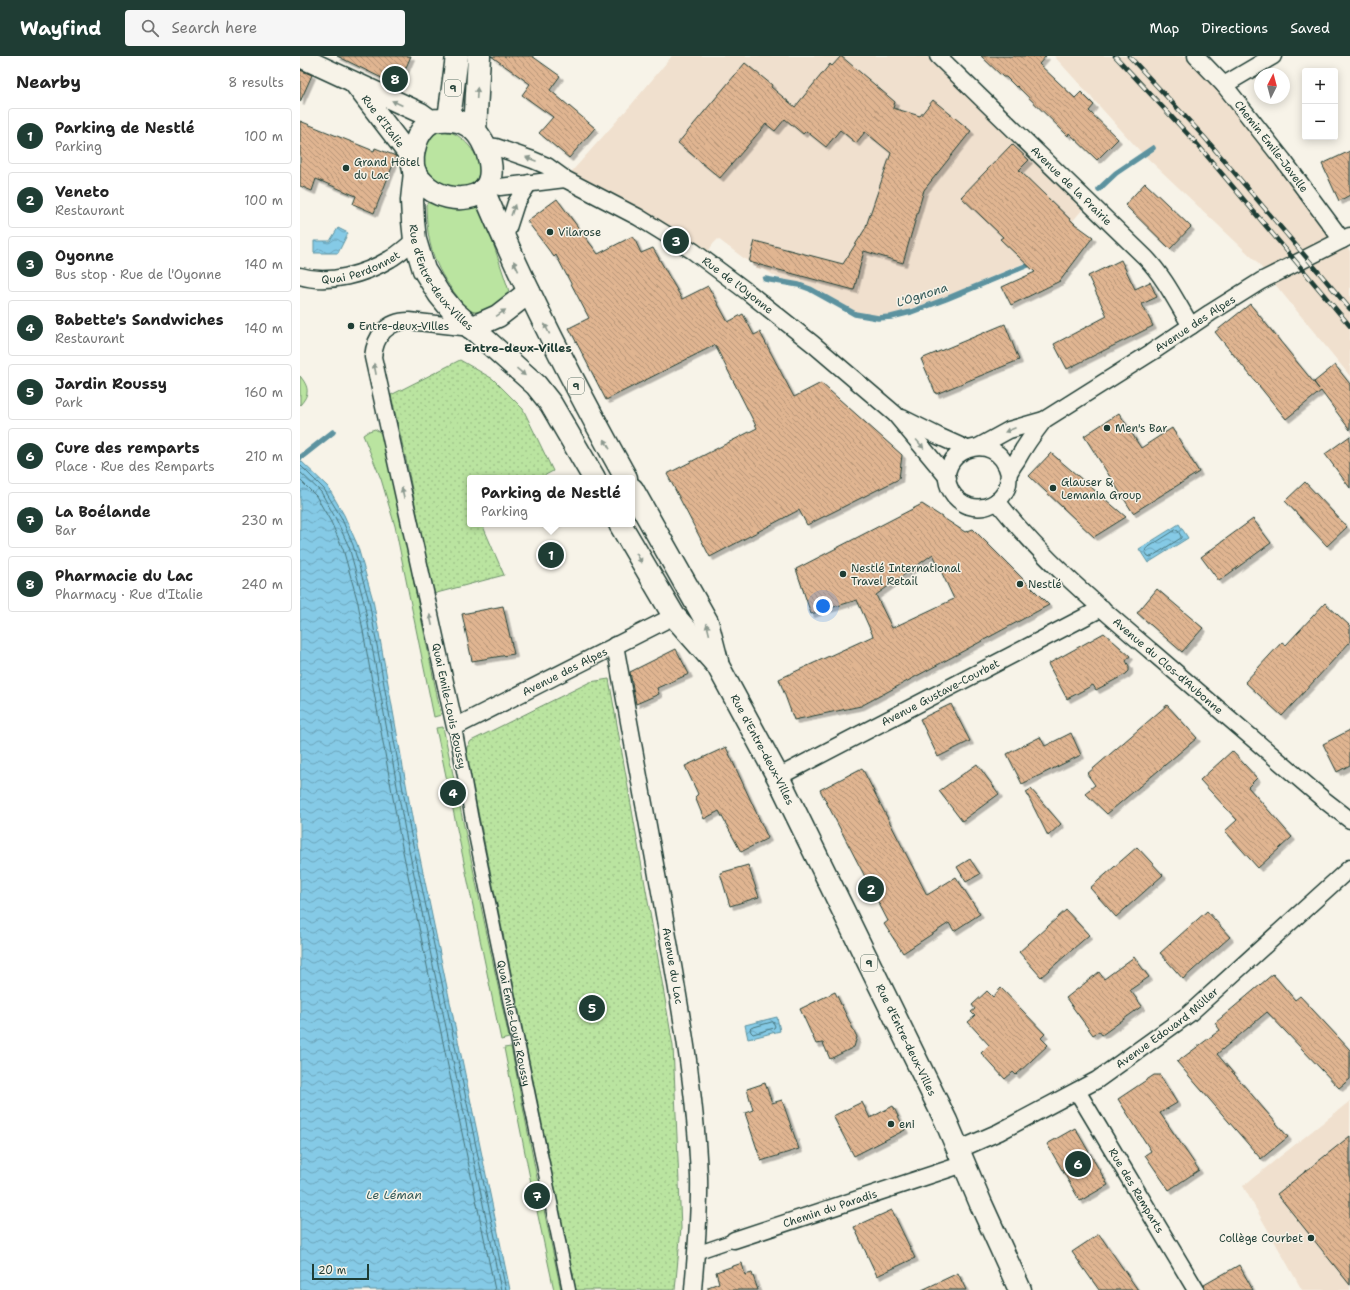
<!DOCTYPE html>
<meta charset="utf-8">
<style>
:root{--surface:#fff;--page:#f6f6f6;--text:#222;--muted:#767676;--line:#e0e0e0;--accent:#1f3d34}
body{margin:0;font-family:"Shantell Sans",sans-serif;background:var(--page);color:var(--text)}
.controls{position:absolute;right:12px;top:12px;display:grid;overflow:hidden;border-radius:4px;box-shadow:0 2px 10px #0003}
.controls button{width:36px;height:36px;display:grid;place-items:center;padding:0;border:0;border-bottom:1px solid var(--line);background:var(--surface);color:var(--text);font:20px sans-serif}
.compass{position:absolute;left:954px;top:12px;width:36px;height:36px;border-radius:50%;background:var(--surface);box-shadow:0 2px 10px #0003;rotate:6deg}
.scale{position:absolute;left:12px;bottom:10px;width:57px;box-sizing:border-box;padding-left:4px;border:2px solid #1f3d34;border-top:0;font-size:11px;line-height:14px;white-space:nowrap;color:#1f3d34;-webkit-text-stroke:3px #f7f3e8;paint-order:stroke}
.you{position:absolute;left:523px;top:550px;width:14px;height:14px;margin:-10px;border:3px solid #fff;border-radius:50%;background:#1a73e8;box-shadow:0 0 0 6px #1a73e833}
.badge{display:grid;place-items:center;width:26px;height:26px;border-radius:50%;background:var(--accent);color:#fff;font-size:13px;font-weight:700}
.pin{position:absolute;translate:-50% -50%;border:2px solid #fff;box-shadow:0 1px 4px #0006}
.popup{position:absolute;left:167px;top:419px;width:168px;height:52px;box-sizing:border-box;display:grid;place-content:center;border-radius:4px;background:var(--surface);filter:drop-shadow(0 1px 3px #0005);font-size:13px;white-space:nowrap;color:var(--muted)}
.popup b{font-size:15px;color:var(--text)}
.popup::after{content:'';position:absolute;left:50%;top:100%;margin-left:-8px;border:8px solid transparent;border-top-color:var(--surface)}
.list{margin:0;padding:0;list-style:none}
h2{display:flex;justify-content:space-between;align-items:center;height:52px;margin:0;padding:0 16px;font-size:17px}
h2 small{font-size:13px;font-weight:400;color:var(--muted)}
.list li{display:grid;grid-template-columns:26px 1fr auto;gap:12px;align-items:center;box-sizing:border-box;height:56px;margin:0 8px 8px;padding:0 8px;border:1px solid var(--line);border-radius:4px}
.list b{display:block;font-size:15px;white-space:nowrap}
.list p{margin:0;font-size:13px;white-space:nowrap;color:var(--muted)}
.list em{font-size:13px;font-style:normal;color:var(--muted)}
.icon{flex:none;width:22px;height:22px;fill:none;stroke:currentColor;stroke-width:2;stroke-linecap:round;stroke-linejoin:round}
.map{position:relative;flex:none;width:1050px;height:1234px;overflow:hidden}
header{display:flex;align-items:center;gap:24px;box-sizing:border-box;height:56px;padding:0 20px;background:var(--accent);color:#fff}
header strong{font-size:19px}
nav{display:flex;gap:22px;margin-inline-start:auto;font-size:14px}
.search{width:280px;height:36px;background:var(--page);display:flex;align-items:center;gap:10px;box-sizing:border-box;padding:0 14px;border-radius:4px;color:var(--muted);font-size:15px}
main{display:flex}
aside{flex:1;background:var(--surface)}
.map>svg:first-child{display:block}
.built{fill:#f0e0ce}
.grass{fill:#bae4a0;stroke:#6c906a}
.park{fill:url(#park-dots);stroke:#6c906a}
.water{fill:url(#water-waves);stroke:#5c929f}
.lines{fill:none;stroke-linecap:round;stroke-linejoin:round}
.shore{stroke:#48757b;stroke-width:1}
.stream{stroke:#5c929f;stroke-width:5.5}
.building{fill:url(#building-back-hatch);stroke:#1f3d34;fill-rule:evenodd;filter:url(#shadow)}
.pedestrian-casing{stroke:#1f3d34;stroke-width:15}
.minor-casing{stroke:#1f3d34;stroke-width:19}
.tertiary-casing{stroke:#1f3d34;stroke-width:23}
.primary-casing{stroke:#1f3d34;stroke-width:25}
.pedestrian{stroke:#f7f3e8;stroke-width:12}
.minor{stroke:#f7f3e8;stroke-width:16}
.tertiary{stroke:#f7f3e8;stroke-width:20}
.primary{stroke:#f7f3e8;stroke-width:22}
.rail-casing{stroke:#1f3d34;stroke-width:4.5}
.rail{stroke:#f7f3e8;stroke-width:3;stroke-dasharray:9;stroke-linecap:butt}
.oneway{fill:#8b988e}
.poi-dot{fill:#1f3d34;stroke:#f7f3e8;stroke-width:1.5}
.labels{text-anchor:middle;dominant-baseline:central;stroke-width:3;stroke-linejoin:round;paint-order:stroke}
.shield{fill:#f7f3e8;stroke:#60746a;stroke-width:1}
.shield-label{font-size:10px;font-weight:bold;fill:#1f3d34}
.street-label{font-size:11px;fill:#1f3d34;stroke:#f7f3e8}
.poi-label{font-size:11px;fill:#1f3d34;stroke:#f7f3e8;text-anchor:start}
.water-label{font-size:12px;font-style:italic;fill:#335958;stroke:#f7f3e8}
.neighbourhood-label{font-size:12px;font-weight:bold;fill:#1f3d34;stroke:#f7f3e8}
</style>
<header>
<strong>Wayfind</strong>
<div class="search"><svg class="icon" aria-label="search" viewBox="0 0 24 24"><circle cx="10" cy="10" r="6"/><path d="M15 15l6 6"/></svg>Search here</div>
<nav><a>Map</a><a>Directions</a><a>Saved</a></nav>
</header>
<main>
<aside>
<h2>Nearby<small>8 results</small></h2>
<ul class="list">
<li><span class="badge">1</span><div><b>Parking de Nestlé</b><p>Parking</p></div><em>100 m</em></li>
<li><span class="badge">2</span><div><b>Veneto</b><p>Restaurant</p></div><em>100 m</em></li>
<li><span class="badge">3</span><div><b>Oyonne</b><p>Bus stop · Rue de l'Oyonne</p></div><em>140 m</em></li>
<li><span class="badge">4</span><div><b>Babette's Sandwiches</b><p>Restaurant</p></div><em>140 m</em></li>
<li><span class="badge">5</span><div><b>Jardin Roussy</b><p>Park</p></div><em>160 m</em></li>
<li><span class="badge">6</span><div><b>Cure des remparts</b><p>Place · Rue des Remparts</p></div><em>210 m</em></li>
<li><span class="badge">7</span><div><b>La Boélande</b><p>Bar</p></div><em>230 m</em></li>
<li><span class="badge">8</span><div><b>Pharmacie du Lac</b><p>Pharmacy · Rue d'Italie</p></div><em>240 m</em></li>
</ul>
</aside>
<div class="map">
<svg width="1050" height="1234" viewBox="0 0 1050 1234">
<defs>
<pattern id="park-dots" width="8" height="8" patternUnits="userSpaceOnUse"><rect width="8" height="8" fill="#bae4a0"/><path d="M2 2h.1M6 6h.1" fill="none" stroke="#9fc48a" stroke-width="1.8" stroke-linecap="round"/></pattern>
<pattern id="water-waves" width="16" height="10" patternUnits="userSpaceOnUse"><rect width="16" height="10" fill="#85cae6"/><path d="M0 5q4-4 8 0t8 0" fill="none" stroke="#6ca5bb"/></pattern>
<pattern id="building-back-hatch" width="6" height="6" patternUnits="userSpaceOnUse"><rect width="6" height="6" fill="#e0b591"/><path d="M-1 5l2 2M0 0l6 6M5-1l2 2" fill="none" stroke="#b59477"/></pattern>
<filter id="shadow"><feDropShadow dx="3.5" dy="3.5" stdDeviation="0" flood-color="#0004"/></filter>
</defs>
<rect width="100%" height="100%" fill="#f7f3e8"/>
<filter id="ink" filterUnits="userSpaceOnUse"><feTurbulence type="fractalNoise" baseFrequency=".025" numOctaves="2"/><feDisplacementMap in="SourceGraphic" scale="8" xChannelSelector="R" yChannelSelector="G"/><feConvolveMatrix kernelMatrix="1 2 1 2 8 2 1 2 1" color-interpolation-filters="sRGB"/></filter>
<g filter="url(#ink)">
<!-- built -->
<path class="built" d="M372,0H638L788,147L771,167L736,202L645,241L592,259L577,260L563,259L548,253L510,232L477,221L465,214L457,212L418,183L413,188L403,203L265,123L331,49Z
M754,0H896L1050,195V320L956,205L840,95Z
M1050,1045V1234H1002L943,1130Z"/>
<!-- grass -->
<path class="grass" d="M143,75C147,76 152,76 155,78C170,86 190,113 173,127C170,129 168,131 165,132C150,136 130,125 124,111C122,107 123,103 124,99C125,87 130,77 143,75Z
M129,145L176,149L181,151L208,232L209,237L206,244C197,248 185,257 175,256C167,255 161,246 157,240C133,210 127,187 126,149Z
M0,320C9,331 10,338 0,349Z
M75,373L81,377L84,382L91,414L141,659L134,661L95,470L81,423L63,379L69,375Z
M143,671L209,982L201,984L136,672Z
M211,991L239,1132H232L204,992Z
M244,1154L261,1234H254L237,1155Z"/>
<!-- park -->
<path class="park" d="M160,304L193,323L223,353L253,415L240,422H170V468H182L204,519L133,538L107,408L91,339Z
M309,623L360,914L373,990L381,1172L375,1234H276L166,697L167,691L171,685L290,626Z"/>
<!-- water -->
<path class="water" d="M38,172L48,177L38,197H14V185H30Z
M0,404L28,431L44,459L57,488L73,544L115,778L210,1234H0Z
M879,468L888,482L848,507L839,493Z
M477,961L480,975L448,983L445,969Z"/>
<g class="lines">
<!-- shore -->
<path class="shore" d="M0,409L24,433L41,461L53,489L69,545L111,779L206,1234
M0,416L21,436L36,463L49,491L64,546L106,780L201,1234
M0,424L16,440L31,466L43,493L58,547L100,781L195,1234
M876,474L878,475L881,480V482L851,501L848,500L845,496L846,493Z
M473,966L475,970L474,972L453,978L451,976L450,973L451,972Z"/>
<!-- stream -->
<path class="stream" d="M799,133L816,117L853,92
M465,223L499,229L510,233L555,258L578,262L591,261L611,256L646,243L728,209L733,206
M0,402L33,376"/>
</g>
<!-- building -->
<path class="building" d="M37,0H111L98,30Z
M191,0H232L260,20L250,34L295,72L269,102L239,77L253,61L222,39L230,28Z
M541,0L595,46L593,52L620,60L633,44L671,75L624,134L603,207L564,195L554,234L449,206L455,185L543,208L565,173L591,97L565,76L556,87L540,74L526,91L506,75L503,78L485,63L475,75L466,68L420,122L378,87L445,7L472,29L471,31L495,51L530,8L532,10Z
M681,0H746L739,8L775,42L781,36L794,49L789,55L818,83L797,104L769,77L768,80L717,30L716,31L706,21H703Z
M0,14L12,19L0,46Z
M0,65L74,95L75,92L96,100V101L74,157L53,148L56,140L16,123L12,135L0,130Z
M712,88L729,104L719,114L775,168L793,181L760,225L711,249L702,231L735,216L700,183L703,181L661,141Z
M1050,95V139L1039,145L1022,108Z
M845,127L891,171L870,193L825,149Z
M257,143L298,198L333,180L341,197L353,192L382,243L408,230L428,266L443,258L454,279L460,276L494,341L521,327L602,399L599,423L507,469L499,454L410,501L367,418L457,372L415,289L306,344L269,272L289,262L256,199L254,201L227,165Z
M821,204L835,233L850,226L857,241L842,248L853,270L767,313L754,288L807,260L788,220Z
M950,248L1019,333L1014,326L1035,309L1050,328V374L1021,335L986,363L915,276Z
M705,268L719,304L636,338L621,303Z
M819,357L841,392L872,372L899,416L833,457L784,380Z
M1050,380V432L1025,398Z
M751,397L826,461L794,481L729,420Z
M1005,426L1047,471L1027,490L985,445Z
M622,448L665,476L673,473L749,549L561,650L494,664L479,623L573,580L557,544L511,558L496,513ZM633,498L654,543L592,572L576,539Z
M953,463L971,487L919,525L901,501Z
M857,533L903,572L882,596L837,557Z
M1025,547L1050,570V586L982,660L945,626L982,586L986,589Z
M203,550L214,598L172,605L162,558Z
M804,577L830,600L826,605L829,610V615L826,618L796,634L793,629L767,643L748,608Z
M376,593L389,618L357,632L359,638L336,648L330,616Z
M651,648L670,685L638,701L620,663Z
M867,649L897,682L807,758L785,737L795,729L787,718Z
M1050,674V709L1037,716L1023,688Z
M771,677L781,699L722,728L707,698L740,681L745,690Z
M426,691L468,782L441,796L419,755L404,763L395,741L398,738L385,710Z
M932,695L957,722L948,731L992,781L958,812L925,775L937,764L900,724Z
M677,708L699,738L662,765L639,735Z
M562,712L627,839L656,821L680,858L654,875L649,867L603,897L584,868L588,865L520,734Z
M731,733L761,768L748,780L726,736Z
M837,791L863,819L816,861L790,832Z
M670,803L680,818L666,826L657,811Z
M448,809L459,841L430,850L420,817Z
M766,854L789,879L741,921L719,896Z
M907,855L930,881L883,923L860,897Z
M834,901L849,921L830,934L842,950L802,979L799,975L793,979L766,942L799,916L804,923Z
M973,918L995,944L1000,940L1050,994V1023L1039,1032L967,956L917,998L988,1081L961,1103L877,1006L920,974L915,967Z
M701,932L745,978L741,982L748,989L716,1019L713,1016L705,1023L681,997L689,989L668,966L675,960L671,956L675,953L672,949L687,935L693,941Z
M535,936L557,981L554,991L530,1003L523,987L516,988L500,953Z
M854,1019H860L877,1047L860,1057L899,1114L869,1134L845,1099L851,1095L818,1043Z
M465,1027L472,1047L482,1044L499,1093L461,1105L445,1057L453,1054L447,1033Z
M562,1046L570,1062L593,1050L605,1074L554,1100L533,1060Z
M775,1072L808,1129L780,1145L747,1088Z
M1050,1080V1229L977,1138Z
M592,1154L615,1202L577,1220L554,1171Z
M799,1178L838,1234H799L772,1196Z
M442,1207L445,1219L452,1217L458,1234H408V1231L419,1227L416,1216Z
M939,1209L953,1234H905L904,1229Z
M658,1217L666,1234H622Z"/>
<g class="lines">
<defs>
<g id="pedestrian">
<path id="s1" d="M155,671L172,764L269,1234"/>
<path d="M396,1197L434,1184"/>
</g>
<g id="minor">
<path id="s2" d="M638,0L846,202C865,222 877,247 891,270"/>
<path id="s3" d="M896,0L924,29L983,104L1042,184"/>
<path d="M924,29L973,0"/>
<path id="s4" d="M185,90L196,91L233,104L247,110L265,123L338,161L393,195L449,237L513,288L595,358L648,422"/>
<path d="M187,128L200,131L265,123"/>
<path d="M204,184L216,147L229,127"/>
<path id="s5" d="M0,220C29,229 65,218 90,203C99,198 107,190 115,184"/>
<path id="s6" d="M171,272L109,265C87,265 75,280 73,301L155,671L374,560"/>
<path d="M602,362L638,380L667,393"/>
<path id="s7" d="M678,391L709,374L744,364L852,296L910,257L961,225L1050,180"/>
<path d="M709,418C697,368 630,397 651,435C655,442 661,447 669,450C684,455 701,447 707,432C709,427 708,422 709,417C711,413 714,408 717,404C725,389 734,377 744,364"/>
<path id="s8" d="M697,445C741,502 797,549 851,595C908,644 966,694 1023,743L1050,764"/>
<path id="s9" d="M315,589C330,673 346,757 361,841C377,933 395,1026 399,1120C400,1158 396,1196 393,1234"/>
<path id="s10" d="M478,721L802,552"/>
<path id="s11" d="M777,1035L896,1234"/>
<path id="s12" d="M658,1094L699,1076L797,1024L889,958L1050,812"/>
<path id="s13" d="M434,1184L664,1108"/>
</g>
<g id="tertiary">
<path d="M0,1L121,57L132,65"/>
<path id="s14" d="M54,27L113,104"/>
</g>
<g id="primary">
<path d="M149,63L157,0"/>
<path d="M140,64C150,63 160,64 169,70C188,82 203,128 176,139C158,146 136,141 123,127C120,124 116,120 114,115C110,99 116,75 131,66C133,64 137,64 140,64Z"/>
<path d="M175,75L179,0"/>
<path id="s15" d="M115,116L112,144L113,165L115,184L124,214L139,238L153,255L236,329L251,348L294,422"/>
<path d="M183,134C225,233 274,329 326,422"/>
<path d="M171,272L198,260L229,236"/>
<path d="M332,433L407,566L417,605"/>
<path id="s16" d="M320,468L374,560L418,610L478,721L646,1065L681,1148L720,1234"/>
</g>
</defs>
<!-- pedestrian casing -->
<use href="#pedestrian" class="pedestrian-casing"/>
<!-- minor casing -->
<use href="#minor" class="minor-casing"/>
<!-- tertiary casing -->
<use href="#tertiary" class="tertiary-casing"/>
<!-- primary casing -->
<use href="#primary" class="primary-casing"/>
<!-- pedestrian -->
<use href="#pedestrian" class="pedestrian"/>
<!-- minor -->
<use href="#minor" class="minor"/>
<!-- tertiary -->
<use href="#tertiary" class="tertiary"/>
<!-- primary -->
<use href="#primary" class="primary"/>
<defs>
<path id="rail" d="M815,0L897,88L1050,270
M829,0L905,82L1050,253"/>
</defs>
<!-- rail casing -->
<use href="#rail" class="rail-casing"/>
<!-- rail -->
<use href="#rail" class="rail"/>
</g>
<!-- one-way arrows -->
<defs><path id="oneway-solid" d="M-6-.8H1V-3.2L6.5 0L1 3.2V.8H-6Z"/></defs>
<g class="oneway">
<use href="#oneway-solid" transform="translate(177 37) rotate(-87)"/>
<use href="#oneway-solid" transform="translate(97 47) rotate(-155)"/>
<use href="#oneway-solid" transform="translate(231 103) rotate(-159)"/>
<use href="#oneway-solid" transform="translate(213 154) rotate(-71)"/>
<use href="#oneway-solid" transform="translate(216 210) rotate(-115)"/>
<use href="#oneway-solid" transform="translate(201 257) rotate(-35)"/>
<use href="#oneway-solid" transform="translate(247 273) rotate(-116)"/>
<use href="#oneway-solid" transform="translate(75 313) rotate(-101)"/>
<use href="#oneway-solid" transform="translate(221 316) rotate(41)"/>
<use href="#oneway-solid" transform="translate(710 374) rotate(158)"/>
<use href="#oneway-solid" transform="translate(307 388) rotate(-119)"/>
<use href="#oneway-solid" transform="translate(620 388) rotate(49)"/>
<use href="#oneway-solid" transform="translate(103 437) rotate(-102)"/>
<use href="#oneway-solid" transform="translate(339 502) rotate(60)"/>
<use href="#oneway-solid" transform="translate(131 564) rotate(-102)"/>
<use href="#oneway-solid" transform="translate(408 573) rotate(-104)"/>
</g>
</g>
<!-- markers -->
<g class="poi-dot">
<circle cx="46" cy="112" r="4"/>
<circle cx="250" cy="176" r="4"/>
<circle cx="51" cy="270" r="4"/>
<circle cx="807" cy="372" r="4"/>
<circle cx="753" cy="432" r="4"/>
<circle cx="543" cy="518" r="4"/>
<circle cx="720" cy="528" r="4"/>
<circle cx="591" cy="1068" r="4"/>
<circle cx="1011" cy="1182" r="4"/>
</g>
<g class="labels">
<!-- shield labels -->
<g class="shield">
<rect x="145" y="24" width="16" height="16" rx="3"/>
<rect x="268" y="322" width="16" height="16" rx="3"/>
<rect x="561" y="899" width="16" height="16" rx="3"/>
</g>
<g class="shield-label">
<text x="153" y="32">9</text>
<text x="276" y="330">9</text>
<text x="569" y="907">9</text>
</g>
<!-- street labels -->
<g class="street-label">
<text stroke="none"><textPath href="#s14" startOffset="48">Rue d'Italie</textPath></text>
<text stroke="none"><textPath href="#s3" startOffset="118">Chemin Emile-Javelle</textPath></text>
<text stroke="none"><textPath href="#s2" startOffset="186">Avenue de la Prairie</textPath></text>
<text stroke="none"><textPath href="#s5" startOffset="63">Quai Perdonnet</textPath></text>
<text stroke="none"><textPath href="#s15" startOffset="114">Rue d'Entre-deux-Villes</textPath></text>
<text stroke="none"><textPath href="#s4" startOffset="291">Rue de l'Oyonne</textPath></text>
<text stroke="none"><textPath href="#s7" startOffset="251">Avenue des Alpes</textPath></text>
<text stroke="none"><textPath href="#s8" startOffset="238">Avenue du Clos-d'Aubonne</textPath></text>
<text stroke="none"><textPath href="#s6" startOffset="621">Avenue des Alpes</textPath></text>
<text stroke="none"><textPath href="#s10" startOffset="183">Avenue Gustave-Courbet</textPath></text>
<text transform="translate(149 650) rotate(78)">Quai Emile-Louis Roussy</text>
<text stroke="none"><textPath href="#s16" startOffset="268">Rue d'Entre-deux-Villes</textPath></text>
<text stroke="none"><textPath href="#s9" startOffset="326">Avenue du Lac</textPath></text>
<text stroke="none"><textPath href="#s1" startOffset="302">Quai Emile-Louis Roussy</textPath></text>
<text stroke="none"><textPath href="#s12" startOffset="243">Avenue Edouard Müller</textPath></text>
<text stroke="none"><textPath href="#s16" startOffset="592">Rue d'Entre-deux-Villes</textPath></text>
<text stroke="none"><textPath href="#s11" startOffset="116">Rue des Remparts</textPath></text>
<text stroke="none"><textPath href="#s13" startOffset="101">Chemin du Paradis</textPath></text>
</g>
<!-- poi labels -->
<g class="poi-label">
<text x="54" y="106">Grand Hôtel<tspan x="54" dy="13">du Lac</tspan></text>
<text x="258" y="176">Vilarose</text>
<text x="59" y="270">Entre-deux-Villes</text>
<text x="815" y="372">Men's Bar</text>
<text x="761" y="426">Glauser &amp;<tspan x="761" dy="13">Lemania Group</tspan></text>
<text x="551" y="512">Nestlé International<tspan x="551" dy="13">Travel Retail</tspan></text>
<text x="728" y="528">Nestlé</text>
<text x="599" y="1068">eni</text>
<text x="1003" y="1182" text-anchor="end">Collège Courbet</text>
</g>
<!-- water labels -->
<g class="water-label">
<text transform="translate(622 239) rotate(-18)">L'Ognona</text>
<text x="94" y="1139">Le Léman</text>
</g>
<!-- neighbourhood labels -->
<g class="neighbourhood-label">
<text x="218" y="292">Entre-deux-Villes</text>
</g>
</g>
</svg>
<div class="controls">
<button>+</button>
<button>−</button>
</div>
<svg class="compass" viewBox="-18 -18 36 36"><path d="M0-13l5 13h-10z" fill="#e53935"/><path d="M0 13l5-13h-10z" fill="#767676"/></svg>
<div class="scale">20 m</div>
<div class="you"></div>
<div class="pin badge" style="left:251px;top:499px">1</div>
<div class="popup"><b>Parking de Nestlé</b>Parking</div>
<div class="pin badge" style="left:571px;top:833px">2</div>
<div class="pin badge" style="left:376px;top:185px">3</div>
<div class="pin badge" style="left:153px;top:737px">4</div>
<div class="pin badge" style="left:292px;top:952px">5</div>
<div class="pin badge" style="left:778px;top:1108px">6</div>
<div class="pin badge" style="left:237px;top:1140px">7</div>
<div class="pin badge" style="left:95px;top:23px">8</div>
</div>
</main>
